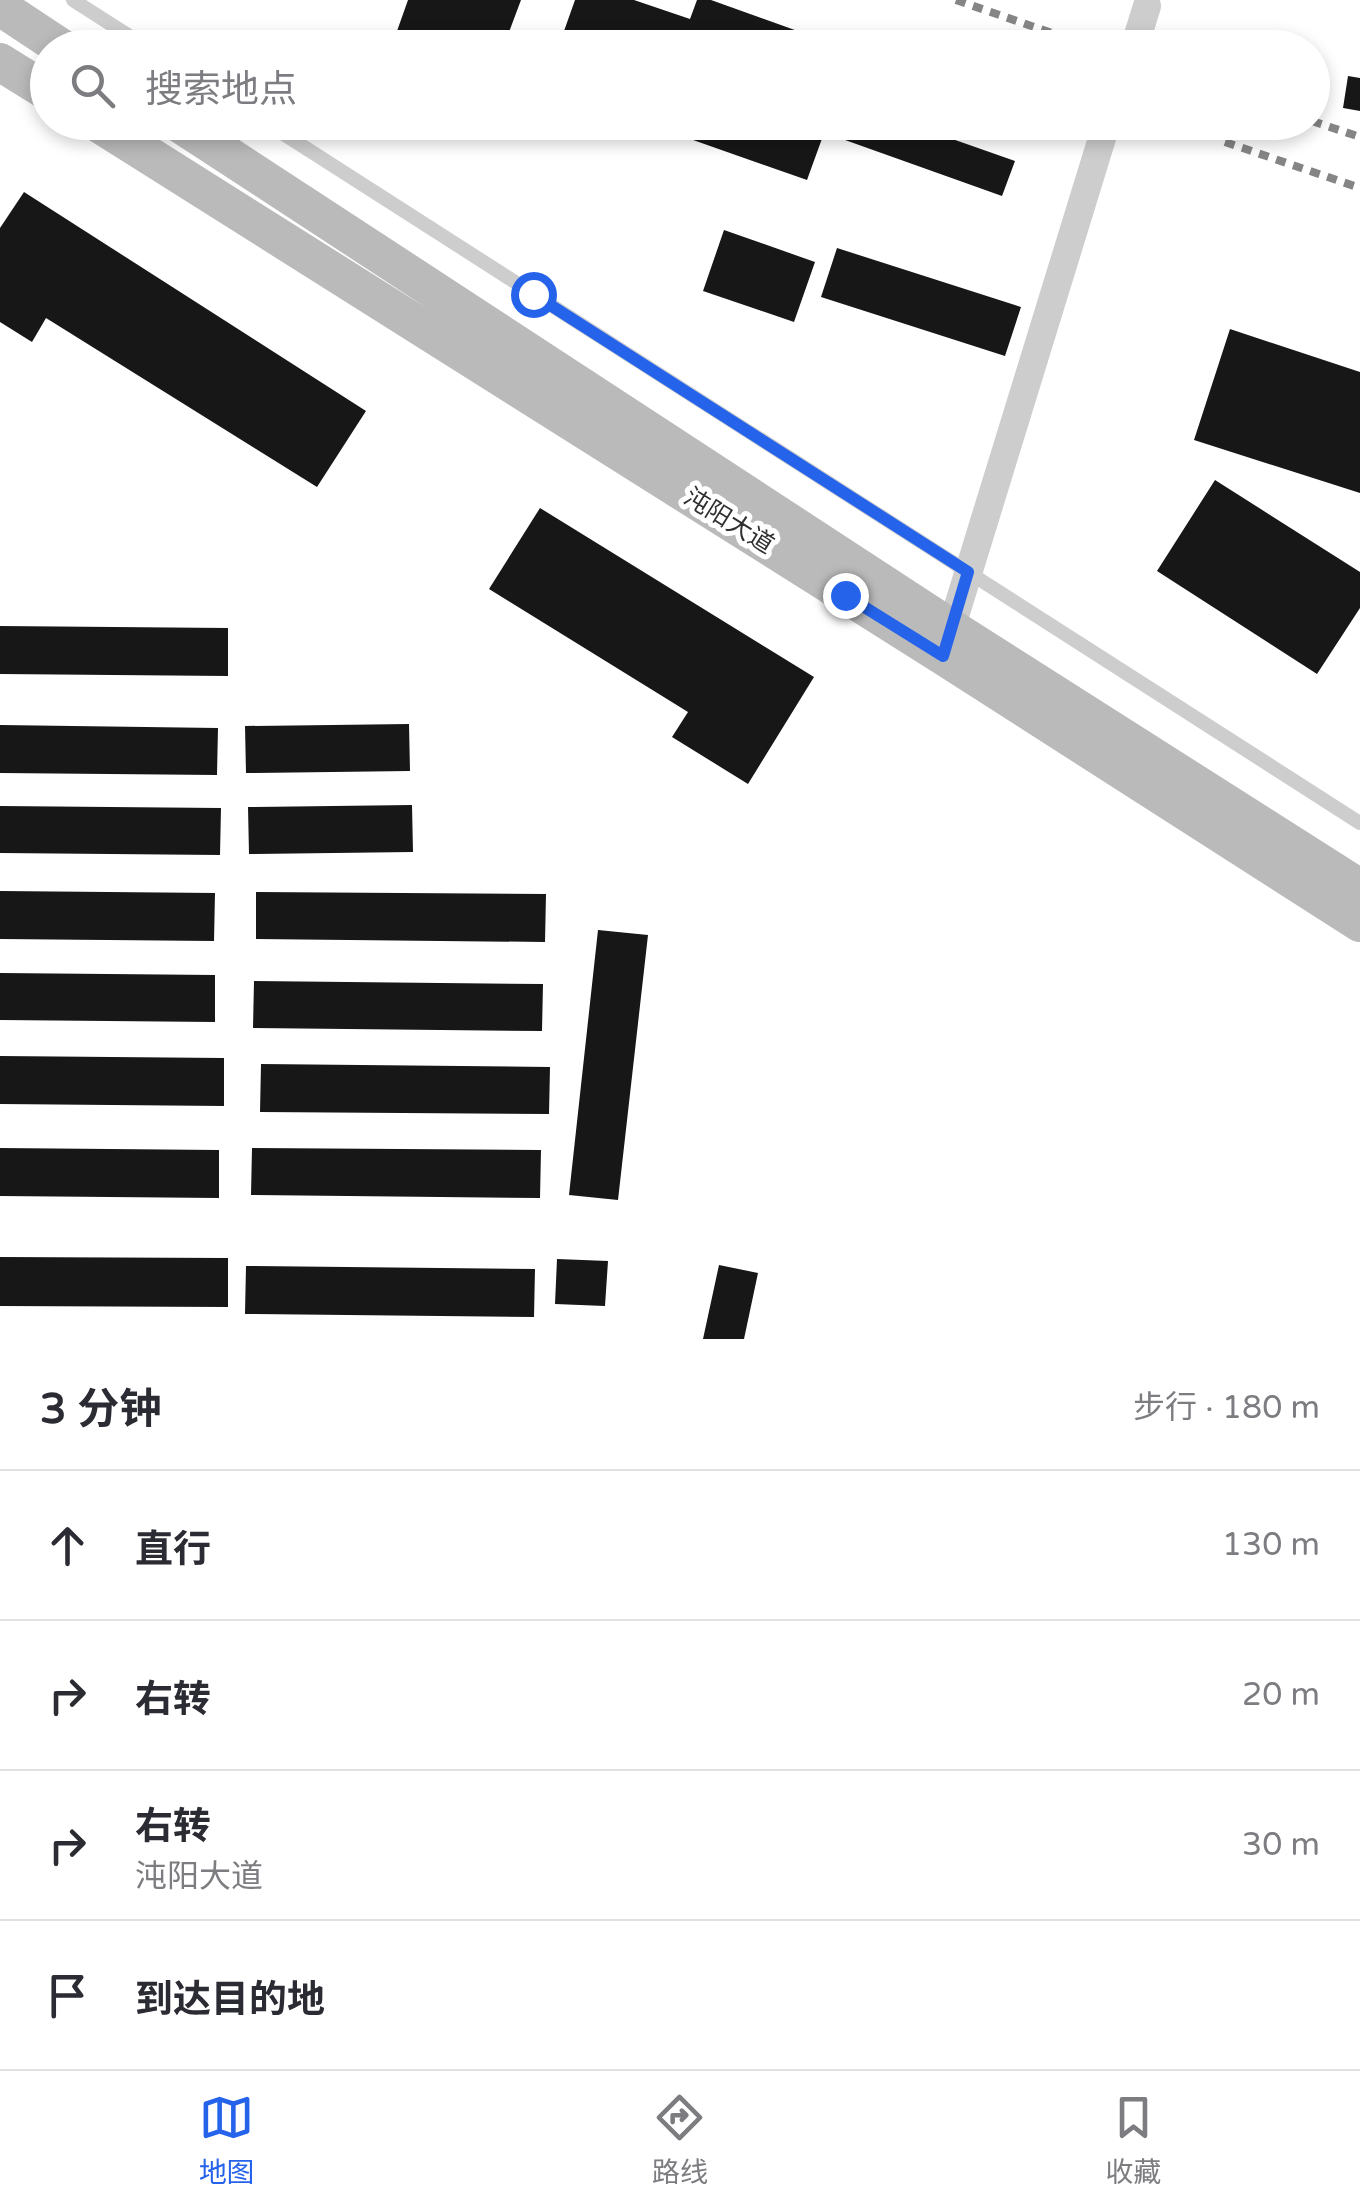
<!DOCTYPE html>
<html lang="zh">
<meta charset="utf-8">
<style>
:root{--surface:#fff;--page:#f7f7f7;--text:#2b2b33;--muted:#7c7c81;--line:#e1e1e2;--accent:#2563eb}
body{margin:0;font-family:"Varela Round","Noto Sans SC",sans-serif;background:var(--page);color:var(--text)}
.stop{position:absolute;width:30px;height:30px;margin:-22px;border:8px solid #2563eb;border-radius:50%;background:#fff}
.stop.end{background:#2563eb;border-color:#fff;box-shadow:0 2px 10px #0008}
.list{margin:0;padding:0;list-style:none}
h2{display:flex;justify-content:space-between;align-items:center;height:130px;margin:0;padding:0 40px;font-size:42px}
h2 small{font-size:32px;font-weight:400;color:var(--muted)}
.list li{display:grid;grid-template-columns:65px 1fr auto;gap:30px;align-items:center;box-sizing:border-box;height:150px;padding:0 40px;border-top:2px solid var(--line)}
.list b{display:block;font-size:38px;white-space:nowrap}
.list p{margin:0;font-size:32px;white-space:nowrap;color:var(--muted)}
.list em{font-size:32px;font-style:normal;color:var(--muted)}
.icon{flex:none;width:55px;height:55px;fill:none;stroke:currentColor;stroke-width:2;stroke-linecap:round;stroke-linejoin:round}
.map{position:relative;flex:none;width:1360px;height:1339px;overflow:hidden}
.search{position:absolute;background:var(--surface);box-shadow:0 5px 15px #0003;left:30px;right:30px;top:30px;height:110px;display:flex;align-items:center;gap:25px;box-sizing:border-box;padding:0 35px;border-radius:55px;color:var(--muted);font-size:38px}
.sheet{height:730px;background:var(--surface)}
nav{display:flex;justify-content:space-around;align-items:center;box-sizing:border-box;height:140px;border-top:2px solid var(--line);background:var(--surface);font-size:28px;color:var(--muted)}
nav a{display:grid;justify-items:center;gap:5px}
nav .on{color:var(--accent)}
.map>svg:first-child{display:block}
.building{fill:#171717}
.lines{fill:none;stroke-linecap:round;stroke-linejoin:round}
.lane{stroke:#cdcdcd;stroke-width:14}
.street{stroke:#cdcdcd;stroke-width:28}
.secondary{stroke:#bababa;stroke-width:38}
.rail{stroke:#858585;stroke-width:8;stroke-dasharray:10 8;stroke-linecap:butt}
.route{stroke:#2563eb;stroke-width:12}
.labels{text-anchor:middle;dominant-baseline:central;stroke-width:10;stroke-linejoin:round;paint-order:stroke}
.street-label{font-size:25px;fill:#303030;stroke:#fff}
</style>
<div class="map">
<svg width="1360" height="1339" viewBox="0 0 1360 1339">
<rect width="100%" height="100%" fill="#fff"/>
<!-- building -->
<path class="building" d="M408,0H521L503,48H391Z
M575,0H634L690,19L697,0H711L845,48H558Z
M1348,76L1360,78V111L1343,108Z
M642,122H828L807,180Z
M835,122H904L1015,161L1002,196L831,135Z
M24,192L366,411L317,487L46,318L32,342L0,322V228Z
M724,230L815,262L794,322L703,291Z
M837,248L1021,307L1005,356L821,297Z
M1230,329L1360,372V493L1194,440Z
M1215,480L1360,572V608L1317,674L1157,571Z
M540,508L814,677L748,784L672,737L688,712L489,589Z
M0,626L228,628V676L0,674Z
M409,724L410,771L246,773L245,726Z
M0,725L218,728L217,775L0,773Z
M412,805L413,852L249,854L248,807Z
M0,806L221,808L220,855L0,853Z
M0,891L215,893L214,941L0,939Z
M256,892L546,894L545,942L256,939Z
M598,930L648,935L618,1200L569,1195Z
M0,973L215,975V1022L0,1020Z
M254,981L543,984L542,1031L253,1028Z
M0,1056L224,1058V1106L0,1104Z
M261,1064L550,1067L549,1114L260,1112Z
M0,1148L219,1150V1198L0,1196Z
M252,1148L541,1150L540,1198L251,1195Z
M0,1257L228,1258V1307L0,1306Z
M557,1259L608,1261L605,1306L555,1304Z
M719,1265L758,1273L744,1339H703Z
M246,1266L535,1269L534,1317L245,1314Z"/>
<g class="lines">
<!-- lane -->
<path class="lane" d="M73,0L148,48
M265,122L1360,823"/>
<!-- street -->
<path class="street" d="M1134,48L1147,6
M947,642L1107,122"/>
<!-- secondary -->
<path class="secondary" d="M0,7L62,48
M0,62L48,92
M96,122L943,656L1360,923
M177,122L951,628L1360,888"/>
<!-- rail -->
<path class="rail" d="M956,0L1095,48
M1312,121L1360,137
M1225,142L1360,188"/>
</g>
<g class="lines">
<!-- route -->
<path class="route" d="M533,294L968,572L943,656L845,595"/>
</g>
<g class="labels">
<!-- street labels -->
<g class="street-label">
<text transform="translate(729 521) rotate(32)">沌阳大道</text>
</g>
</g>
</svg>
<div class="stop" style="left:533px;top:294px"></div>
<div class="stop end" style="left:845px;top:595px"></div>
<div class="search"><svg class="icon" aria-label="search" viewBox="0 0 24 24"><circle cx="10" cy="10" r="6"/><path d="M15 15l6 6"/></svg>搜索地点</div>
</div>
<section class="sheet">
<h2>3 分钟<small>步行 · 180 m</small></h2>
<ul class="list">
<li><svg class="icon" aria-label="ahead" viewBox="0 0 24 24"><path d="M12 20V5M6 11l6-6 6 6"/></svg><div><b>直行</b></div><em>130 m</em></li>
<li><svg class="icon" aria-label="right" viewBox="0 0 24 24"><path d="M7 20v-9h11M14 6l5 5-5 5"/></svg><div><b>右转</b></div><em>20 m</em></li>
<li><svg class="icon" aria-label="right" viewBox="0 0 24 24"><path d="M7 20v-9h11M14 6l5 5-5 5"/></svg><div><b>右转</b><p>沌阳大道</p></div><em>30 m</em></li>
<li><svg class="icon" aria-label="arrive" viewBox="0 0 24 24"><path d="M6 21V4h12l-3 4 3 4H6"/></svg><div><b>到达目的地</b></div></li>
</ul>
</section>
<nav>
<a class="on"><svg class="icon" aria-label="map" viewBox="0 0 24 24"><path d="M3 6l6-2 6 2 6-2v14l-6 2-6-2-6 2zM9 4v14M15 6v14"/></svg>地图</a>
<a><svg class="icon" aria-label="directions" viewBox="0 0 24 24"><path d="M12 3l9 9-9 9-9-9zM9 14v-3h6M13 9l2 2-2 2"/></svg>路线</a>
<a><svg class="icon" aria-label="saved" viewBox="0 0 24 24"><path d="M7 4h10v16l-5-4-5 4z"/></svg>收藏</a>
</nav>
